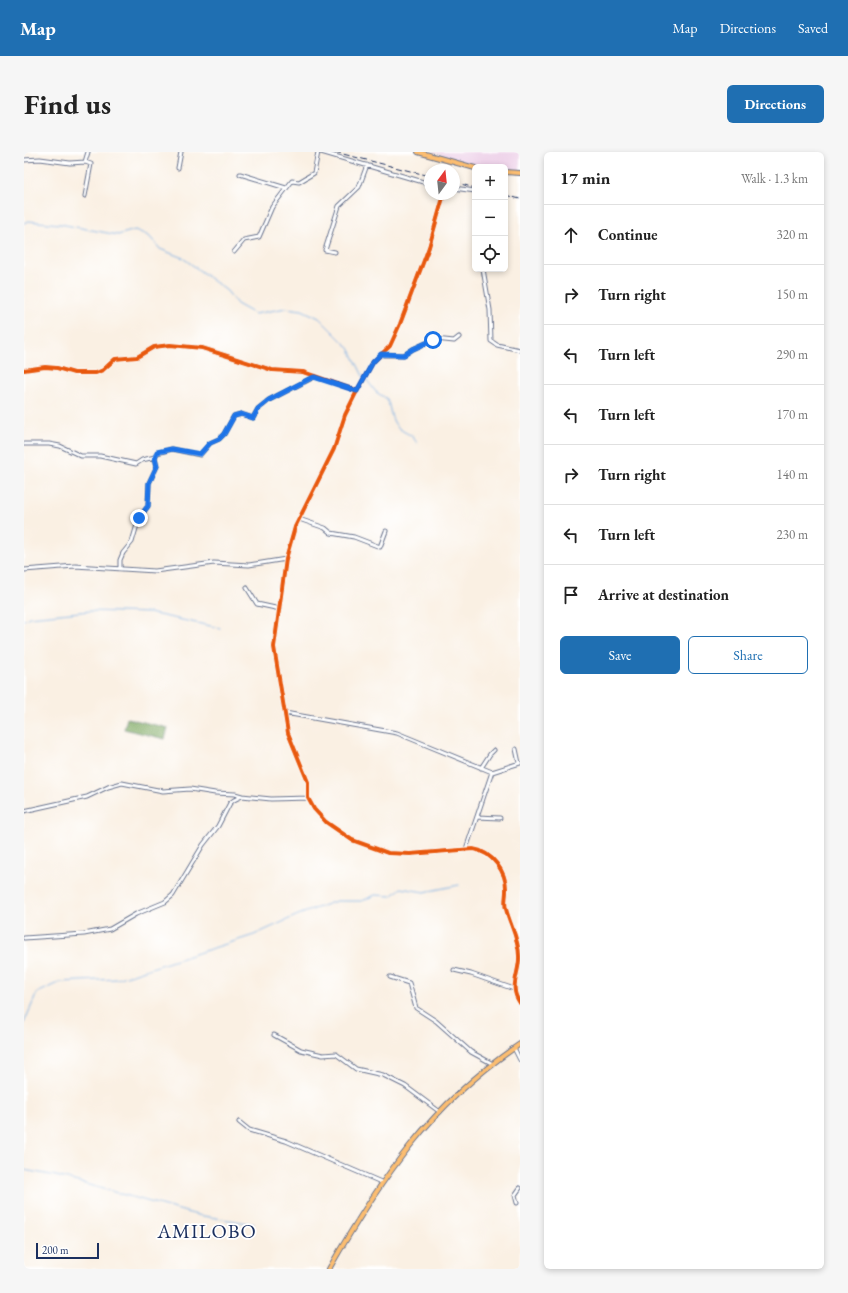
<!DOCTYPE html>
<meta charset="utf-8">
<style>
:root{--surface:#fff;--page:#f6f6f6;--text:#222;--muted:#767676;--line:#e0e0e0;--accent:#1f6fb2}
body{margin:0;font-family:"EB Garamond",serif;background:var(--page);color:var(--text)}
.controls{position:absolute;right:12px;top:12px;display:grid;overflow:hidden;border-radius:6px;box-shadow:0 2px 6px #0003}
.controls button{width:36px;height:36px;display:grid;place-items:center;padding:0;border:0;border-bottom:1px solid var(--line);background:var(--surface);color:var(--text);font:20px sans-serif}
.compass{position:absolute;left:400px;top:12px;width:36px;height:36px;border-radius:50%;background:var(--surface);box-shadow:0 2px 6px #0003;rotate:15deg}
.scale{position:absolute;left:12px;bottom:10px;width:63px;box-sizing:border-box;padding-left:4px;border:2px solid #1b2f5e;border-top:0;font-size:11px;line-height:14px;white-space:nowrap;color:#1b2f5e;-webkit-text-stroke:3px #fff;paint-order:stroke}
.stop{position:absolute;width:12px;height:12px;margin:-9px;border:3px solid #1a73e8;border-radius:50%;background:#fff}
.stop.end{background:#1a73e8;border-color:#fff;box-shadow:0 1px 4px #0008}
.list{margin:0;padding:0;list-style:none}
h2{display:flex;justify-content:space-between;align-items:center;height:52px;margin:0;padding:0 16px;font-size:17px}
h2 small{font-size:13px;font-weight:400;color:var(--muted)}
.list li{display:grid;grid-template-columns:26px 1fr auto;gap:12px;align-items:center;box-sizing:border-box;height:60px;padding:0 16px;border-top:1px solid var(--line)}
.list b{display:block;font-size:15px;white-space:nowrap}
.list em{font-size:13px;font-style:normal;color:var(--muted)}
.actions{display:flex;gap:8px;padding:12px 16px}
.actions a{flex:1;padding:9px 0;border:1px solid var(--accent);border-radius:6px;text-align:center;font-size:14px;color:var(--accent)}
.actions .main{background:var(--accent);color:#fff}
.icon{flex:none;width:22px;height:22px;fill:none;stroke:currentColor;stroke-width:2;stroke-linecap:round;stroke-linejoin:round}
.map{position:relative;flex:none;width:496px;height:1117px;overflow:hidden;border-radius:6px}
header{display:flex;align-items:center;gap:24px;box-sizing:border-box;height:56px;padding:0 20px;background:var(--accent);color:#fff}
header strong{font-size:19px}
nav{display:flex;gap:22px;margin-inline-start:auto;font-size:14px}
.intro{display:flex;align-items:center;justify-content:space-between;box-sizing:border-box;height:96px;padding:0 24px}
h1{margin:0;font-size:28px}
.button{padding:10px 18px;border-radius:6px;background:var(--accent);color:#fff;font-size:14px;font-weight:700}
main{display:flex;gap:24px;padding:0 24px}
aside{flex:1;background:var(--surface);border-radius:6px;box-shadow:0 2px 6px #0003}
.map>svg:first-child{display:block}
.built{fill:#edd0e8}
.forest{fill:#7ea860;stroke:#4c6c5f}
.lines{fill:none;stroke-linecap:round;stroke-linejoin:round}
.stream{stroke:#76ade4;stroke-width:1}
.minor-casing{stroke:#69738d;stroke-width:5}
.major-casing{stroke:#69738d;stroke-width:6}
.minor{stroke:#fff;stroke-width:3}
.major{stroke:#fcbd6f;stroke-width:4}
.rail{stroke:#1b2f5e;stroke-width:1;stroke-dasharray:6 3;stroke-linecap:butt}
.cycleway-casing{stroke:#fff;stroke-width:6}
.cycleway{stroke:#e8590c;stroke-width:4}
.route{stroke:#1a73e8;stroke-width:5}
.labels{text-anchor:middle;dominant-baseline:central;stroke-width:3.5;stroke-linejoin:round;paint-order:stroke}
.quarter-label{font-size:20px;letter-spacing:1px;fill:#1b2f5e;stroke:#fff}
</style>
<header>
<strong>Map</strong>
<nav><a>Map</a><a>Directions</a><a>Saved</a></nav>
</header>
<div class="intro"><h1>Find us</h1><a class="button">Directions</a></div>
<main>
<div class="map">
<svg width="496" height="1117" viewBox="0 0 496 1117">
<rect width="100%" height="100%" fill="#fff"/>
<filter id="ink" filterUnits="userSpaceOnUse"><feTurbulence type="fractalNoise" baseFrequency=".025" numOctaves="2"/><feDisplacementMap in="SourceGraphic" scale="8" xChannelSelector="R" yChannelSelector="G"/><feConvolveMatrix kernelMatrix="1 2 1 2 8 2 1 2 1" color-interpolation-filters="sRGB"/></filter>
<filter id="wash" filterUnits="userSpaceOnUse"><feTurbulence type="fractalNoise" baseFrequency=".012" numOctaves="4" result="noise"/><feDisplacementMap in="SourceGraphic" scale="16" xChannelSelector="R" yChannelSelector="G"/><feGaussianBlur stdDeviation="0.9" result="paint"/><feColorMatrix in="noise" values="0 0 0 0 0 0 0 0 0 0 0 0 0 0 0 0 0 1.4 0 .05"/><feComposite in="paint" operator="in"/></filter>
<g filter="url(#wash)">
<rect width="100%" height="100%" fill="#faf0e3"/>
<!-- built -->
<path class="built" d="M408,0H496V20L481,18V15L450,13Z"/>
<!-- forest -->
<path class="forest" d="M103,566L144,576L141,587L100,577Z"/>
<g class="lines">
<!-- stream -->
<path class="stream" d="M0,71L4,69L36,72L94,83L111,78L125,84L136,97L159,106L203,139L213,152L231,162L262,156L278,158L295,166L325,196L339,224
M342,227L352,240L363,247C367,257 366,270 376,277C384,283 387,281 393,291
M0,468L5,465L66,459L125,461L196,476
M0,871L13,841L37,830L93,827L230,783L274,763L312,749H338L351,743L368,744L377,736L400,740L435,733
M0,1018L32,1024L173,1063L230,1072"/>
</g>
</g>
<g filter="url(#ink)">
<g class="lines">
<defs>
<path id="minor" d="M297,0L406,32
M0,8L16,7L46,11L61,10
M154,16L157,0
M216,22L262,36
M430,36L451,39
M420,42L405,95L376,172L366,194L349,210L333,239L321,263L310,297L271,375L262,407L250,495L264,581L284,630V646L290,657L302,670L328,688L364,701L386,702L449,697C468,700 483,720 482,739C482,745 480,751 482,757C486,773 495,787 495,804C496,821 484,835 496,851
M61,44L67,12L61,10L64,0
M210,100L220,88L235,85L248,55L268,29L275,30L290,21L294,0
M311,100L301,98L315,54L335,35L343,13
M459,117L466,158L467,189L473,193L496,198
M357,203H380L389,197L411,187L430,189L435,185
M0,218L21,215L33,216L50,221H72L79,218L91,207L113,205L130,195L146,193L178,196L248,218L279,220L333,239
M0,292H25L36,294L57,304H76L112,312L118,308L131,305
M275,367L301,376L307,381L330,385L356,395L362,379
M96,417V408L99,401L108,390L115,366L124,354L125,331L133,314L131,305L133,301L148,297L176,303L186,291L195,287L200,282L210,264L217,262L229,266L234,257L245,248L290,225
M0,418L51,414L131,419L190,411L225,413L262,407
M223,436L233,452L256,457
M261,561L373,581L468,620L496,611
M492,597L495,611
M457,616L466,602L470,598
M0,659L63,645L84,635L98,631L139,639L166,637L191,641L211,642L218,644
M453,665L476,666
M442,697L468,620
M0,786L60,782L86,777L112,762L141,750L149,743L179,693L194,674L206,651L210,648L218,644L247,647L284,646
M430,818L447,822L490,837
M366,825L385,831L392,856L412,869L447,900L469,912
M250,883L277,898L299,903L312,902L332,917L359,923L381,934L416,960
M490,896L496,908
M215,970L225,978L262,989L357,1030
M493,1051L491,1043L496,1036"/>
<path id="major" d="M394,0L451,16
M481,20L496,21
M305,1117C357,1026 407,952 496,892"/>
</defs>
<!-- minor casing -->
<use href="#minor" class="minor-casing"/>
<!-- major casing -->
<use href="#major" class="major-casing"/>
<!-- minor -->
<use href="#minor" class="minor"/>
<!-- major -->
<use href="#major" class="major"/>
<!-- rail -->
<path class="rail" d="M311,0L406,24
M430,30L451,36
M481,43L496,47"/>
<defs>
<path id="cycleway" d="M420,42L405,95L376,172L366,194L349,210L333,239L321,263L310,297L271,375L262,407L250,495L264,581L284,630V646L290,657L302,670L328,688L364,701L386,702L449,697C468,700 483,720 482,739C482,745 480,751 482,757C486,773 495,787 495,804C496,821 484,835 496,851
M0,218L21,215L33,216L50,221H72L79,218L91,207L113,205L130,195L146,193L178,196L248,218L279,220L333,239"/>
</defs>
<!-- cycleway casing -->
<use href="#cycleway" class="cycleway-casing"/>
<!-- cycleway -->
<use href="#cycleway" class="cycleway"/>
</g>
</g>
<g class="lines" filter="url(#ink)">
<!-- route -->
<path class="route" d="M115,366L124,354L125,331L133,314L131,306L133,300L148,297L176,302L186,291L195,287L200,282L210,264L217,262L229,266L234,257L245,248L287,226L290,225L333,239L349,210L357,202L380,203L389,197L409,188"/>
</g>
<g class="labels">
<!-- quarter labels -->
<g class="quarter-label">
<text x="183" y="1079">AMILOBO</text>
</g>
</g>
</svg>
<div class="controls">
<button>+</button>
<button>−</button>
<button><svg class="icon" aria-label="locate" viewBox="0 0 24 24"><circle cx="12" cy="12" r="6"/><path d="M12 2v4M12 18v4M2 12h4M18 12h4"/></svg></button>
</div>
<svg class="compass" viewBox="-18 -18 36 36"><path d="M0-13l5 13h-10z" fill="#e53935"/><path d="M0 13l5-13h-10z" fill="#767676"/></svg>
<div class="scale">200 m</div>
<div class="stop" style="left:409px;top:188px"></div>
<div class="stop end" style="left:115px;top:366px"></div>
</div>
<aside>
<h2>17 min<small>Walk · 1.3 km</small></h2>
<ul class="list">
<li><svg class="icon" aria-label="ahead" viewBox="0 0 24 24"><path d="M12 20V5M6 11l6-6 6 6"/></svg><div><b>Continue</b></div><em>320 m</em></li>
<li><svg class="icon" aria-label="right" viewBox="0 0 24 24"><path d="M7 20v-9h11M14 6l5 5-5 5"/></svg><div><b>Turn right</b></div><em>150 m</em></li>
<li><svg class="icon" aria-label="left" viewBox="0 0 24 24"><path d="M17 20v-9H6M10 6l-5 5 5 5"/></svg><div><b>Turn left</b></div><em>290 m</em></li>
<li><svg class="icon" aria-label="left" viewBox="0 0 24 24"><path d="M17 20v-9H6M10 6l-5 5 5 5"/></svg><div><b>Turn left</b></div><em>170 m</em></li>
<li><svg class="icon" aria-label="right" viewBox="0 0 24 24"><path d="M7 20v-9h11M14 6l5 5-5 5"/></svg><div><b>Turn right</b></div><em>140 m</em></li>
<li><svg class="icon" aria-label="left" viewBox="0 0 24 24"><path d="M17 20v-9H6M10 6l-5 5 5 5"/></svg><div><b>Turn left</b></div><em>230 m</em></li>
<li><svg class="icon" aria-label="arrive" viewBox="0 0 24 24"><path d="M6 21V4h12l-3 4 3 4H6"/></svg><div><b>Arrive at destination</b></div></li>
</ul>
<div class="actions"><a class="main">Save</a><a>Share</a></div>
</aside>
</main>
